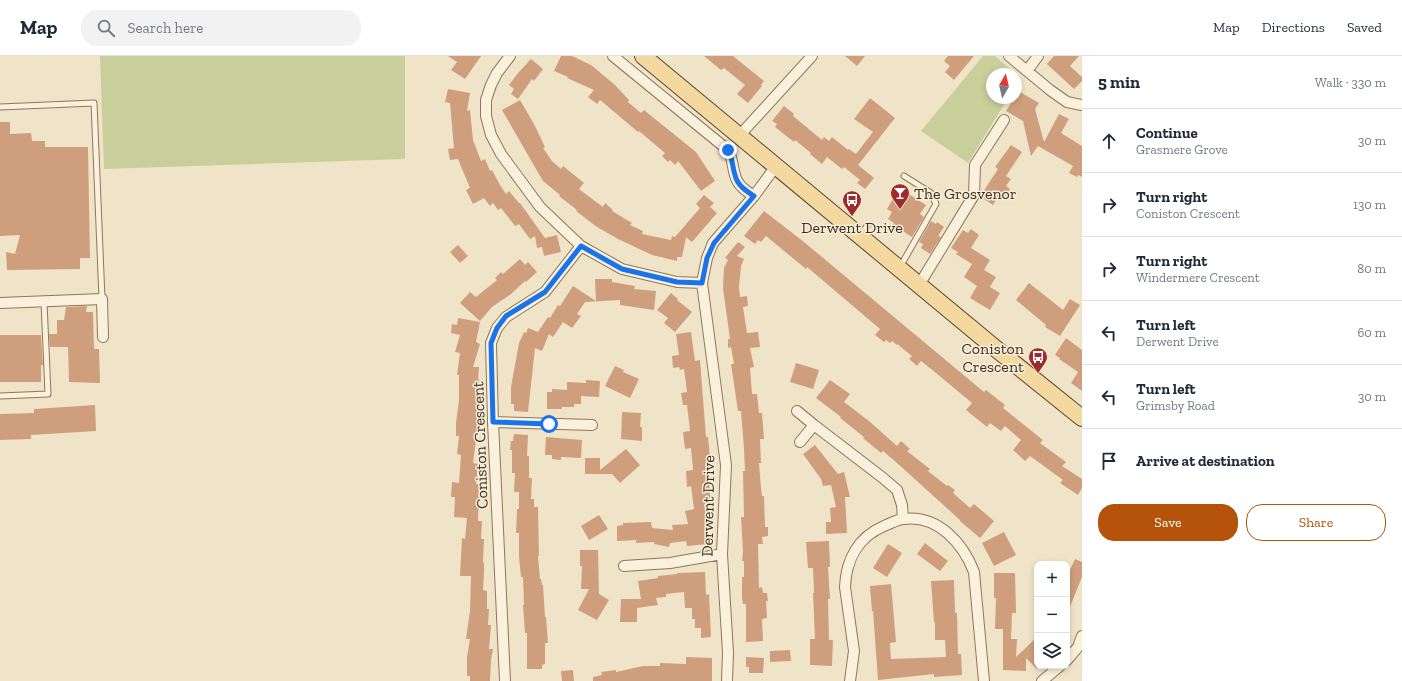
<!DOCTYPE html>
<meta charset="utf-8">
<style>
:root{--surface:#fff;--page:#f2f2f3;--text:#1f2937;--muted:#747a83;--line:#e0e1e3;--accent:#b45309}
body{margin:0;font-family:"Zilla Slab",serif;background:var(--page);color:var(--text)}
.controls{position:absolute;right:12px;bottom:12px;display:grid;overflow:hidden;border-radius:8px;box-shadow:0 2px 6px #0003}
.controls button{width:36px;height:36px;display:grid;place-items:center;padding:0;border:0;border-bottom:1px solid var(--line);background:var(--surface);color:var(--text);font:20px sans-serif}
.compass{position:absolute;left:986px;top:12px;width:36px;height:36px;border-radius:50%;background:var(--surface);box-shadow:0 2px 6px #0003;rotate:8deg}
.stop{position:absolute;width:12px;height:12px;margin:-9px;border:3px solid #1a73e8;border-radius:50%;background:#fff}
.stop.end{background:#1a73e8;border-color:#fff;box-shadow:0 1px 4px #0008}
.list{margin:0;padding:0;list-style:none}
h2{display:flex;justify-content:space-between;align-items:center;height:52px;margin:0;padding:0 16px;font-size:17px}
h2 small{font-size:13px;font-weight:400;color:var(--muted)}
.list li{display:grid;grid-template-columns:26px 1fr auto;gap:12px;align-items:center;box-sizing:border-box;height:64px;padding:0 16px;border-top:1px solid var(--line)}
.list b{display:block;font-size:15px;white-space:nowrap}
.list p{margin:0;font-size:13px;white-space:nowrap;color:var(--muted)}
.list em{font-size:13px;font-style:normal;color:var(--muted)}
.actions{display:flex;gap:8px;padding:12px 16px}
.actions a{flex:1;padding:9px 0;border:1px solid var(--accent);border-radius:16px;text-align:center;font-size:14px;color:var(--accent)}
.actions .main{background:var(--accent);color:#fff}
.icon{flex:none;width:22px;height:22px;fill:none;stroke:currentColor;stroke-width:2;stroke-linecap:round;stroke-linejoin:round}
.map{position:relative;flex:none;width:1082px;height:625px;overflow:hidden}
header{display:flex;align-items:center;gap:24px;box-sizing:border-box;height:56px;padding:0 20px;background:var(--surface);border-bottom:1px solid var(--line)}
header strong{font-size:19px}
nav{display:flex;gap:22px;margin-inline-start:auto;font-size:14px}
.search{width:280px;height:36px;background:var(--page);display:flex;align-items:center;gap:10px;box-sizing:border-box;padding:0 14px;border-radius:16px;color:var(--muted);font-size:15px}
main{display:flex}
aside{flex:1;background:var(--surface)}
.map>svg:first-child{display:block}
.green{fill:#c9cf9b}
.building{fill:#cf9f7d}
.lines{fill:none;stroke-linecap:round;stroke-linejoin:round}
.service-casing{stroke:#8d765c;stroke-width:7}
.minor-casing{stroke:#8d765c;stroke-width:12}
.primary-casing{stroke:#5b4430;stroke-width:18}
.service{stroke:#faf1dc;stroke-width:5}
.minor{stroke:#faf1dc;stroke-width:10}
.primary{stroke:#f3d9a0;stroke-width:16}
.route{stroke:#1a73e8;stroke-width:5}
.labels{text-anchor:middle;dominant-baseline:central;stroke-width:3;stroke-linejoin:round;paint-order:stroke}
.poi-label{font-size:16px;fill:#3d2e20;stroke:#f7eed8;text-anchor:start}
.street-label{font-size:16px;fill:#3d2e20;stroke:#f7eed8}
</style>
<header>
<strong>Map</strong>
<div class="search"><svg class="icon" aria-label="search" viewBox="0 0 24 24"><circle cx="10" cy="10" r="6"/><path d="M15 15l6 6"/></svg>Search here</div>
<nav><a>Map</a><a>Directions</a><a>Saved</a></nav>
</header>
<main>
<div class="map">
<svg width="1082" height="625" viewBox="0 0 1082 625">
<rect width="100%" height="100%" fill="#f0e4c8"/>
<!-- green -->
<path class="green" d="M100,0H405V103L104,113Z
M983,0H995L1016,18H992V42H1008L968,107L921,75Z"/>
<!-- building -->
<path class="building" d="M448,0H481L465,23L451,14L457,6Z
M561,0H572L591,9L615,29L629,44L628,46L641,57L644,54L696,96L715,125L701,135L678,105L675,109L670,104L668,106L662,100L665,97L639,75L638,76L600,44L597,48L588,41L594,34L567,22L568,21L554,15Z
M704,0H733L764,25L761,29L762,30L748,47L737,38L745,29L724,12L721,14Z
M845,0H865L857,10Z
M948,0H974L954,24L945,16L950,10L944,5Z
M1054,0H1079L1070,10L1082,21V25L1074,33L1047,8Z
M531,3L543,13L534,25L532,23L518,43L511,38L514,33L509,29L518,17Z
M448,33L470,37L467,55L470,54L473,84L481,105L485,103L490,115L492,114L500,129L506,138L509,135L519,147H520L545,182L557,179L561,196L544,200L542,191L537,192L535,180L530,183L519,168L515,170L501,152L498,154L493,147L490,150L484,142L473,148L466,134L470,132L458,103L450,104L448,93L454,92L450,47L445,46Z
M1020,36L1039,47L1035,53L1044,86L1059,58L1069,63L1061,77L1082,90V121L1078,119L1077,121L1069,117L1073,110L1038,90L1031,100L1023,65L1006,55L1012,46L1013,47Z
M870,42L895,62L858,109L874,122L865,133L857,127L860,124L844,111L842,113L827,101L822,108L810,98L811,97L795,84L794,86L775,71L777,68L772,65L784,50L794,58L793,60L822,84L824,81L829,85L832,81L848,94L849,93L856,98L873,76L854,63Z
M520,44L535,70L545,91L543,92L552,105L561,113L563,110L584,127L579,133L603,151L605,147L613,154L612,155L632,167L630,169L643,175L642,178L671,184L672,180L675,181L700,152L696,148L704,139L714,147L710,151L717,157L692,186L686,181L682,201H677V205L652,199L618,183L597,171L576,155L577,154L559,140L560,139L543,125L502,54Z
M0,66H10V78L31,77L32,85H45V91H88L90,202H80V213L7,214L6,196L15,198L20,179L0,180Z
M1011,89L1022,96L1006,120L1011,123L1006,130L1010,133L1004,142L999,139L993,149L981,141L984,136H983L998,113L995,111Z
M904,135L926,149L920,158L924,161L912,181L893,169L894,167L888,163L892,156L887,153L894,141L898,144Z
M764,155L804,186L984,336L986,334L1005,349L1003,352L1043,384L1040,387L1066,406L1062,410L1082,423V432L1078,439L1060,427L1063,424L1030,400L1025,405L1013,394L1021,384L1005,370L1001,375L990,367L987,371L966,354L972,347L936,317L921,305L917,310L909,303L912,300L897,288V289L892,285L890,287L886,284L884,286L875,279L880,273L807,211L806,213L766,180L761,186L758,184L755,188L744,180Z
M931,165L936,168L937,166L944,171L938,180L941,181L930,198L921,192L923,188L919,186Z
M971,173L979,179L971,192L990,204L984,214L996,221L990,231L1000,237L990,254L970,242L977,230L964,221L972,208L956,198L958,196L951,192L963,174L968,177Z
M738,186L745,191L737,200L744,203L741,210L739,231L740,241L747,240L748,250L743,251L747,277L758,276L760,291L750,292L754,311L750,312L752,338H757L759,357H762L764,383H760L761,407H759L761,432L762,440H764L765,471H768V480L762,481L763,488H758L759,532L762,531L763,537H767L768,545H766L767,562L762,563L763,585L746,586V548H743L742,542V521H744V505H742L743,496L741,461H744L743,415H745L744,393L741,355H738L731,308H734L731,291L728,292V283H730L723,232L724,212L728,204L725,202Z
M458,189L468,200L460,207L450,196Z
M520,203L525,209L528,206L537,216L526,226L525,225L511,238L492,251L480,265L460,247L470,236L476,241L497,224L495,222L501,216L503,218Z
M595,223H612V226L635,230L634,233L656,235L654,254L620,249V244L585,246L577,258L581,260L572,272L563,266L553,281L549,278L542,295L535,292L528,356L514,355V348H511V331L519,287L524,276L526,277L528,272L538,276L548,261L550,262L558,249L560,250L573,230L596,245Z
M1029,227L1063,254L1070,243L1080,249L1060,280L1045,271L1046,269L1016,244Z
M671,237L678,243L677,244L692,256L675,276L664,267L668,262L657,254Z
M87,250L86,256H93L94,293H99L100,327L69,326L68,291H50L49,278H57V264H64L66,251Z
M458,262L480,266L476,286L480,288L473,311H479L478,323H479L480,352L473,407L478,408L476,428H479L478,465H482L481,483H484L483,507H484V517L483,534L487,535V553H489L488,569H491L489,593H493L491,604L490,625H470V620H467V601L470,583H466L470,555L471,520H460L462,482L465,483L467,462L454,461L455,441H451L452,426L459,427L461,399L457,398L459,380H456V367L459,344V319H457L460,297L455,296L460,279L451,277L452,268L457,269Z
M691,276L695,305L700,304L706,381H708L710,401L711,409H709L710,428H709L711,447L704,448L707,466L706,467L708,488L687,490L686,485L670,487L669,491L654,488V486L636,487V484L617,485V470L623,469V467L651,466L652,472L673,474L672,469L688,468L685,455L694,453L691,430L687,431L686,415L693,414L691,392L685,393L683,376L690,375L687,349H683L681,337L687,336L684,313L680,314L679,311L673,312L672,300L679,299L676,278Z
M0,279H41L43,309H41V326H0Z
M1066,282L1082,294V335L1071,327L1078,316L1059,303L1060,302L1055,299Z
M796,307L819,314L813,333L790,326Z
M615,310L624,314L623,316L639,323L630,342L605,330Z
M586,324L600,325L599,341L581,340V348H574V351H562V353H547V336H552V333L567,334V326L586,327Z
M830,324L850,338L844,346L869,365L897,390L901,385L910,393L907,395L930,413L928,415L947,430L948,429L955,434L953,437L970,452L974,448L994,465L980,482L960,465V464L897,407L883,395L881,397L863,382L864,381L840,362L841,361L816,342Z
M95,349L96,375L31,379V383L0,384V358L34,357V353Z
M622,356L641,357L640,371H642V385L621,383Z
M514,378L528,379L527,400H529V422H532L531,443H534V451H538L539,500H538L540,523H541L542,529H543L545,561H546L548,587H545V608L542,609V613H527V577H525L523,549H524L523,521H521L519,501V477H516L517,453H519V436H514L515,417H512V394H510L511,385H513Z
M546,381L582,384L581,402L561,401V404L552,403V399H545Z
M815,389L838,418L844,416L850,441H845L847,477L826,478V466H831L830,452L836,451L831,429L823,430L821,423L803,398Z
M626,393L640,409L620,427L612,418H585V402H600V414Z
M599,459L608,473L589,484L581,470Z
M1004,476L1016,499L994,510L982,487Z
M829,485L830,511H828L830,543H828L829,584H833L832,610L810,609V583H815L813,537H814L813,512H808L806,486Z
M925,487L948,505L940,515L917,498Z
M888,488L902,497L887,521L873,512Z
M580,494H598L599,538L609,544L597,564L578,554L589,533H581L582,510H580Z
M1075,503L1082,506V521L1067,558V520Z
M705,516L706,539L709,538L711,581L701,582V572H695V563H692V552H685L684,536L666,538V541L656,542L658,549L637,552V566H620L621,543H641L638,525L658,522V520L677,518V517Z
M994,517H1015L1016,557H1012L1011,583H1017L1016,601L1037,581V613L1026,602V615L1003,614V573H995L996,542H994Z
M954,524L955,557H957L958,598H961L962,619L934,621V618L878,624L873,555H872L870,530L891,528L896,586L890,587L891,603L946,601L945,584H935V566H934L931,525Z
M790,594L791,605L770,606V595Z
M686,601L712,602V625H593V621L602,619L601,616L616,614V616L643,610H660V607L686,608Z
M746,601L764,602L763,617H749V611H746Z
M573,614L574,625H562L561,615Z"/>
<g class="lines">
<defs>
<path id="service" d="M0,51L94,47L102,243
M860,179L867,170
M900,211L936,148L931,137L904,120
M0,340L48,338L44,246"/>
<path id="minor" d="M510,0L497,17L491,29L486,44V60L491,79L501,98L540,151L581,190L622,213L677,226L702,227
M613,0L728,94C733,103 732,110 735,119C737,129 746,135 754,140
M1009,0L1050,34L1067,46L1082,49
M1027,15L1038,0
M739,80L812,0
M919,229L974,139L975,109L1004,64
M0,247L102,243L103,281
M797,355L814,369L883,422L897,434L902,449L903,463
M493,366L592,369
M800,386L814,369
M624,510L670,507L722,498
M1067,604L1078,591L1082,580
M505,625L493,366L491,287L497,272L506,261L545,236L581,190
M727,625L728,597L722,498L726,409L702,227L707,202L713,187L754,140L776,110
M850,625L854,595L845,531C846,504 858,481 884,470C890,468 897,463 904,463C938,459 963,487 974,516L984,625
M1042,625L1060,610"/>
<path id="primary" d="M643,0L995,292L1082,362"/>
</defs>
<!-- service casing -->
<use href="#service" class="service-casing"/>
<!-- minor casing -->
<use href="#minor" class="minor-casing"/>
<!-- primary casing -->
<use href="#primary" class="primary-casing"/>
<!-- service -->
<use href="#service" class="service"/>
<!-- minor -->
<use href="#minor" class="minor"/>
<!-- primary -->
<use href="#primary" class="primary"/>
</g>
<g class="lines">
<!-- route -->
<path class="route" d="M549,368L493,366L491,287L497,272L506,260L545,236L581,190L622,213L677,226L702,227L707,202L714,187L754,140C746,135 737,129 735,119C732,110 733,103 728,94"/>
</g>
<!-- icons -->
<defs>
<symbol id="bar-pin" viewBox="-11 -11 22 30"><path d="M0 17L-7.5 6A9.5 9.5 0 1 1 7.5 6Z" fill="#9e2a2b" stroke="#f7eed8"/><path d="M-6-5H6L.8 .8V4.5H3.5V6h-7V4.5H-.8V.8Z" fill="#fff"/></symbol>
<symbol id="bus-pin" viewBox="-11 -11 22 30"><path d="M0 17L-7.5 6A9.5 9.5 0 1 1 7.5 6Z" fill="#9e2a2b" stroke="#f7eed8"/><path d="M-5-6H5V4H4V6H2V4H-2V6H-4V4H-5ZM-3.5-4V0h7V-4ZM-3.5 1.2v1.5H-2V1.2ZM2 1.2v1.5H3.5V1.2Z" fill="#fff"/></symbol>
</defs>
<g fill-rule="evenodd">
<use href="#bar-pin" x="889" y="126" width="22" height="30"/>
<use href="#bus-pin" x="841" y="133" width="22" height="30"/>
<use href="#bus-pin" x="1027" y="290" width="22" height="30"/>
</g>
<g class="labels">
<!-- poi labels -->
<g class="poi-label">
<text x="914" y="137">The Grosvenor</text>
<text x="852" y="171" text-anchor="middle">Derwent Drive</text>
<text x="1024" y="292" text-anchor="end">Coniston<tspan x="1024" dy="18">Crescent</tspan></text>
</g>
<!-- street labels -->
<g class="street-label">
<text transform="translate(480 389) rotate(-92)">Coniston Crescent</text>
<text transform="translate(708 450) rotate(-89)">Derwent Drive</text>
</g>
</g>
</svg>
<div class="controls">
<button>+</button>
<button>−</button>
<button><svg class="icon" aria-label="layers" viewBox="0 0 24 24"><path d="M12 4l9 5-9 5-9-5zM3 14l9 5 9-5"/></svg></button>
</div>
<svg class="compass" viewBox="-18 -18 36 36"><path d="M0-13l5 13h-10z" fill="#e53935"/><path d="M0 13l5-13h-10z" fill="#747a83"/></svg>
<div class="stop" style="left:549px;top:368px"></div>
<div class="stop end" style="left:728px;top:94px"></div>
</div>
<aside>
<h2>5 min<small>Walk · 330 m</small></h2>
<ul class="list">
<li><svg class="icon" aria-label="ahead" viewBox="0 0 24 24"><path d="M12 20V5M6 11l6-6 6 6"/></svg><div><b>Continue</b><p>Grasmere Grove</p></div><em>30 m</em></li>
<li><svg class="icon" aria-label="right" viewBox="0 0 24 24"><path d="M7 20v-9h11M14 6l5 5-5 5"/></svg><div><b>Turn right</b><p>Coniston Crescent</p></div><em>130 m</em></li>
<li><svg class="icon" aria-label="right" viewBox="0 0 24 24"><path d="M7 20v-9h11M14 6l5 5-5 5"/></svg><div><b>Turn right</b><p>Windermere Crescent</p></div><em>80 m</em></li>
<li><svg class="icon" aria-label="left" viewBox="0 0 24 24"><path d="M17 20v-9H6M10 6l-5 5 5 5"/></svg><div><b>Turn left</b><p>Derwent Drive</p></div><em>60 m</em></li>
<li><svg class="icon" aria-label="left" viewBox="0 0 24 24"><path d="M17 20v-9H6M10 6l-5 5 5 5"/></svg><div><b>Turn left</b><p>Grimsby Road</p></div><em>30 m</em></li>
<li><svg class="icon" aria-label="arrive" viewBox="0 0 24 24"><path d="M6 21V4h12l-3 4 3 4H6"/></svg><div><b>Arrive at destination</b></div></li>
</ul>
<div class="actions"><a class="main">Save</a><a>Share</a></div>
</aside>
</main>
